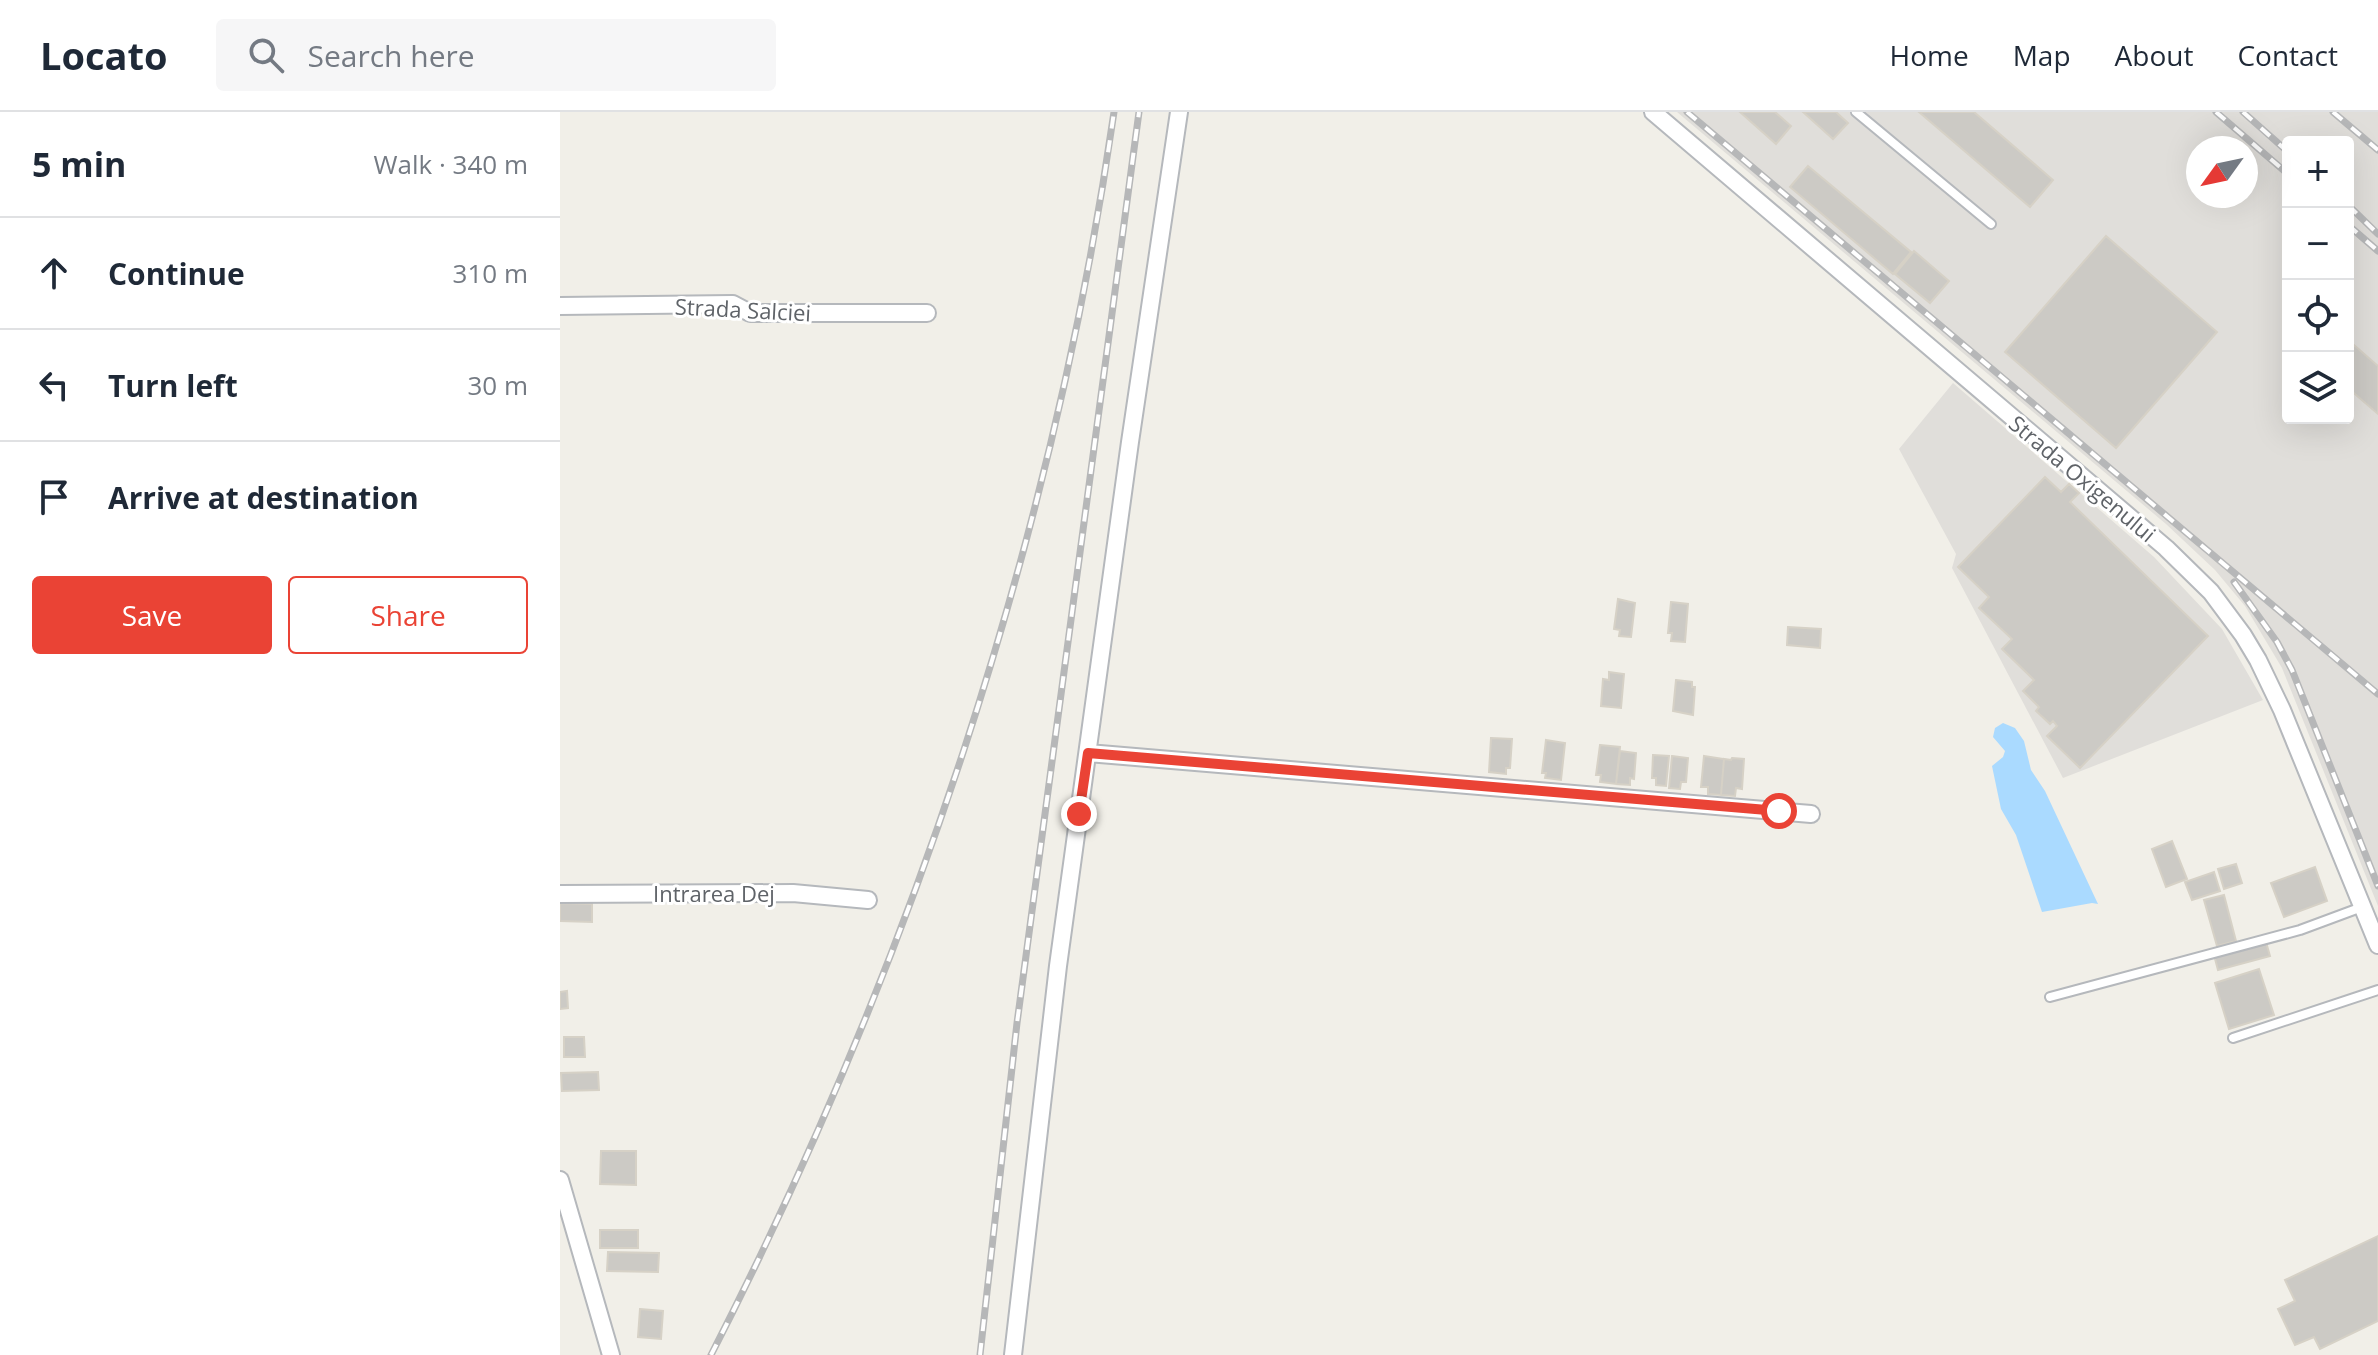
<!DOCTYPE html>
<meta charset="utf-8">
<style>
:root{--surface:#fff;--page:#f6f6f7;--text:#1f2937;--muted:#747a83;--line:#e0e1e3;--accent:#ea4335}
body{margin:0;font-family:"Open Sans",sans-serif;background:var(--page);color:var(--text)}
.controls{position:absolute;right:24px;top:24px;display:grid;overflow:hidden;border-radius:8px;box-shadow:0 8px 32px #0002}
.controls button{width:72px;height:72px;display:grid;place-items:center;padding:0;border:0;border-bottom:2px solid var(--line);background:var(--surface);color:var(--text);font:40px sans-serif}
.compass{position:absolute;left:1626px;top:24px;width:72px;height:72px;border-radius:50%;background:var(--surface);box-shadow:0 8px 32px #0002;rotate:237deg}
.stop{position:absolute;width:24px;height:24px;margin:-18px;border:6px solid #ea4335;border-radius:50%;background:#fff}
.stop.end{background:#ea4335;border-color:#fff;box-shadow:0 2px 8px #0008}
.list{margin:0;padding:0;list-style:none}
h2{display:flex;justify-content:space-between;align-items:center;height:104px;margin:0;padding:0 32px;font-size:34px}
h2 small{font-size:26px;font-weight:400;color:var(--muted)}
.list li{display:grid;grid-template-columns:52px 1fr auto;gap:24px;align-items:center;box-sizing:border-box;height:112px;padding:0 32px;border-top:2px solid var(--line)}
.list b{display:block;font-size:30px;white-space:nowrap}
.list em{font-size:26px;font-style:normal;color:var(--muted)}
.actions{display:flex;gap:16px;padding:24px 32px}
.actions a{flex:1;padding:18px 0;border:2px solid var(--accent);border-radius:8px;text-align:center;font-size:28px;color:var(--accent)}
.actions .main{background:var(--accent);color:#fff}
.icon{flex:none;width:44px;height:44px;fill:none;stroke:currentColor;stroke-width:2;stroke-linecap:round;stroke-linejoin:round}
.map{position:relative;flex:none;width:1818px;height:1243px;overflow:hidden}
header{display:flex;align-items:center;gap:48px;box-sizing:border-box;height:112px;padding:0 40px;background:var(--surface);border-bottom:2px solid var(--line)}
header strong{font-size:38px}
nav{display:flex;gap:44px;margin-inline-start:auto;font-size:28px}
.search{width:560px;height:72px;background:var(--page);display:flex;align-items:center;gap:20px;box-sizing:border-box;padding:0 28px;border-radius:8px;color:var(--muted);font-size:30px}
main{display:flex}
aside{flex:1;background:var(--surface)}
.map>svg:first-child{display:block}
.industrial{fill:#e0deda;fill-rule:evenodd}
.water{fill:#aadaff}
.building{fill:#cccac5;stroke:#d6d1c6;stroke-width:2}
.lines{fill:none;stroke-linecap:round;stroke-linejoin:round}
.service-casing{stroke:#b5b8bc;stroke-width:12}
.minor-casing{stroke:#b5b8bc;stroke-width:20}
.service{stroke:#fff;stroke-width:8}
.minor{stroke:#fff;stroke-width:16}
.rail-casing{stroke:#b6b7b8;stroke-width:7}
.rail{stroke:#fff;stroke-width:4;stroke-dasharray:12;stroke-linecap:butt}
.route{stroke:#ea4335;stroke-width:10}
.labels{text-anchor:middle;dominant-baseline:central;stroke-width:6;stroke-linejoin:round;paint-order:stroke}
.street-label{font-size:22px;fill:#5f6368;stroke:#fff}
</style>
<header>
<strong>Locato</strong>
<div class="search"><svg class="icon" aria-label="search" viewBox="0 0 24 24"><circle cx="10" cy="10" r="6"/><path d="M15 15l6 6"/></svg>Search here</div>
<nav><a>Home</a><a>Map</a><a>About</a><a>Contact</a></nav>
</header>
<main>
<aside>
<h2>5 min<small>Walk · 340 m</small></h2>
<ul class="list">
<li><svg class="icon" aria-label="ahead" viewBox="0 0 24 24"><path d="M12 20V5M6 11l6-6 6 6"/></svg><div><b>Continue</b></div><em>310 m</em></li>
<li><svg class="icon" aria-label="left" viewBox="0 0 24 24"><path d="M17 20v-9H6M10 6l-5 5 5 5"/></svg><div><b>Turn left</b></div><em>30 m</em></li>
<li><svg class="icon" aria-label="arrive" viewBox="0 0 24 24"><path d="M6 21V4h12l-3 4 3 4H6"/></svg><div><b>Arrive at destination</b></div></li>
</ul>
<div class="actions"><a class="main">Save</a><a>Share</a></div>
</aside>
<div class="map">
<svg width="1818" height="1243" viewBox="0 0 1818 1243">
<rect width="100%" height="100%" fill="#f1efe8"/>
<!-- industrial -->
<path class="industrial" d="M1117,0H1818V794L1722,556L1685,494L1655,458L1606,412ZM1728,30H1788V306H1728ZM1638,36H1686V84H1638Z
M1393,271L1594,445L1662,517L1703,588L1503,666L1392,456L1396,442L1339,337Z"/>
<!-- water -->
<path class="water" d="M1443,611L1455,616L1464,629L1471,658L1485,679L1538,792L1532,791L1482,800L1456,723L1441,697L1432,654L1443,645L1445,639L1433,625L1435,616Z"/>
<!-- building -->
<path class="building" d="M1180,0H1215L1231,14L1216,32Z
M1243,0H1276L1288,11L1273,27Z
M1359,0H1414L1493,68L1470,95Z
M1248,54L1351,140L1333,162L1230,75Z
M1546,124L1657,220L1556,336L1445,240Z
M1354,139L1389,169L1370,191L1335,162Z
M1794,233L1818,254V302L1788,276V240Z
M1485,365L1501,380L1509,372L1519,381L1510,390L1648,524L1520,656L1487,624L1497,614L1493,609L1490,612L1476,599L1479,595L1463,579L1474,568L1442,537L1452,527L1419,496L1429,485L1398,455Z
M1058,487L1075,491L1071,525L1059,524L1060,518L1054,517Z
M1111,490L1128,492L1125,530L1111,529L1112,521H1108Z
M1228,515L1261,517L1260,536L1227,533Z
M1049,560L1064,562L1061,596L1041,594L1043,567L1049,568Z
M1116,568L1132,570V575H1135L1133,603L1113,599Z
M931,626L952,627L950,656H946V662L929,660Z
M986,628L1005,631L1001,668L985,666L986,661H982Z
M1040,633L1060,635L1056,672L1040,670L1041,663H1036Z
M1060,639L1076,641L1074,667L1070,666V673L1056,672Z
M1093,643L1109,644L1106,674L1096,673V666H1092Z
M1112,644L1128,646L1126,670H1121L1120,677L1109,676Z
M1144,644L1164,647L1161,683L1148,682V675H1141Z
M1172,646L1184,647L1182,677L1176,676L1175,684L1161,683L1164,647L1171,648Z
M1612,729L1627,767L1606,775L1592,737Z
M1676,752L1682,771L1664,777L1658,757Z
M1755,755L1767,789L1724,805L1711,771Z
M1654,760L1660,779L1632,788L1625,770Z
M1664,783L1676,829L1657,834L1644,788Z
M0,791L32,792V810L0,809Z
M1706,830L1710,844L1658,858L1654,843Z
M1699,857L1714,903L1669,917L1655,871Z
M7,879L8,896L0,897V880Z
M4,925H24L25,945H4Z
M38,960L39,978L2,979L1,961Z
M41,1039H76V1073L40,1072Z
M40,1118H78V1136H40Z
M1818,1124V1209L1760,1237L1754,1225L1735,1233L1718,1197L1735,1189L1725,1168Z
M48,1140L99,1141L98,1160L47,1159Z
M80,1197L103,1199L101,1227L78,1225Z"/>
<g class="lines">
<defs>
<path id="service" d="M1296,0L1431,112
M1490,885L1740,818L1802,795
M1673,926L1818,878"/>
<path id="minor" d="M1093,0L1606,436L1651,480L1683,523L1698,548L1722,598L1818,833
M0,194L173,192L190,201H367
M528,641L1251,702
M0,782L233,781L308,788
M0,1068L51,1243
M453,1243L498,854L570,330L619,0"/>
</defs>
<!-- service casing -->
<use href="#service" class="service-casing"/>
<!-- minor casing -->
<use href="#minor" class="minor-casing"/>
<!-- service -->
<use href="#service" class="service"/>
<!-- minor -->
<use href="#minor" class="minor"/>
<defs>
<path id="rail" d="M1127,0L1818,582
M1656,0L1728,62
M1683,0L1728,40
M1773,0L1818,38
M1788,93L1818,122
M1788,113L1818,139
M1674,470L1717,530L1732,558L1818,774
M151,1243C350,854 492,433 554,0
M420,1243L457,911L579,0"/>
</defs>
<!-- rail casing -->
<use href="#rail" class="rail-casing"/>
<!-- rail -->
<use href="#rail" class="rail"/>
</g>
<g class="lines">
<!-- route -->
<path class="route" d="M519,702L528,641L1219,699"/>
</g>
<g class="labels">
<!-- street labels -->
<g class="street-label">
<text transform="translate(183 197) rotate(3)">Strada Salciei</text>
<text transform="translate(1523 366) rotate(40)">Strada Oxigenului</text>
<text x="154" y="781">Intrarea Dej</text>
</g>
</g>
</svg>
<div class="controls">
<button>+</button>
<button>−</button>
<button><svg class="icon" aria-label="locate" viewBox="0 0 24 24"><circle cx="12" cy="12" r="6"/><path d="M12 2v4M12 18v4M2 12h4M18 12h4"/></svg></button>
<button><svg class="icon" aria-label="layers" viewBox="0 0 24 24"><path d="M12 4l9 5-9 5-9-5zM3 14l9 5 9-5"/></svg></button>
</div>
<svg class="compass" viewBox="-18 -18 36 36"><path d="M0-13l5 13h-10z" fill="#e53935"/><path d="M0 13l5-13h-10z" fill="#747a83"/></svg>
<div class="stop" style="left:1219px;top:699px"></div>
<div class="stop end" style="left:519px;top:702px"></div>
</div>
</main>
